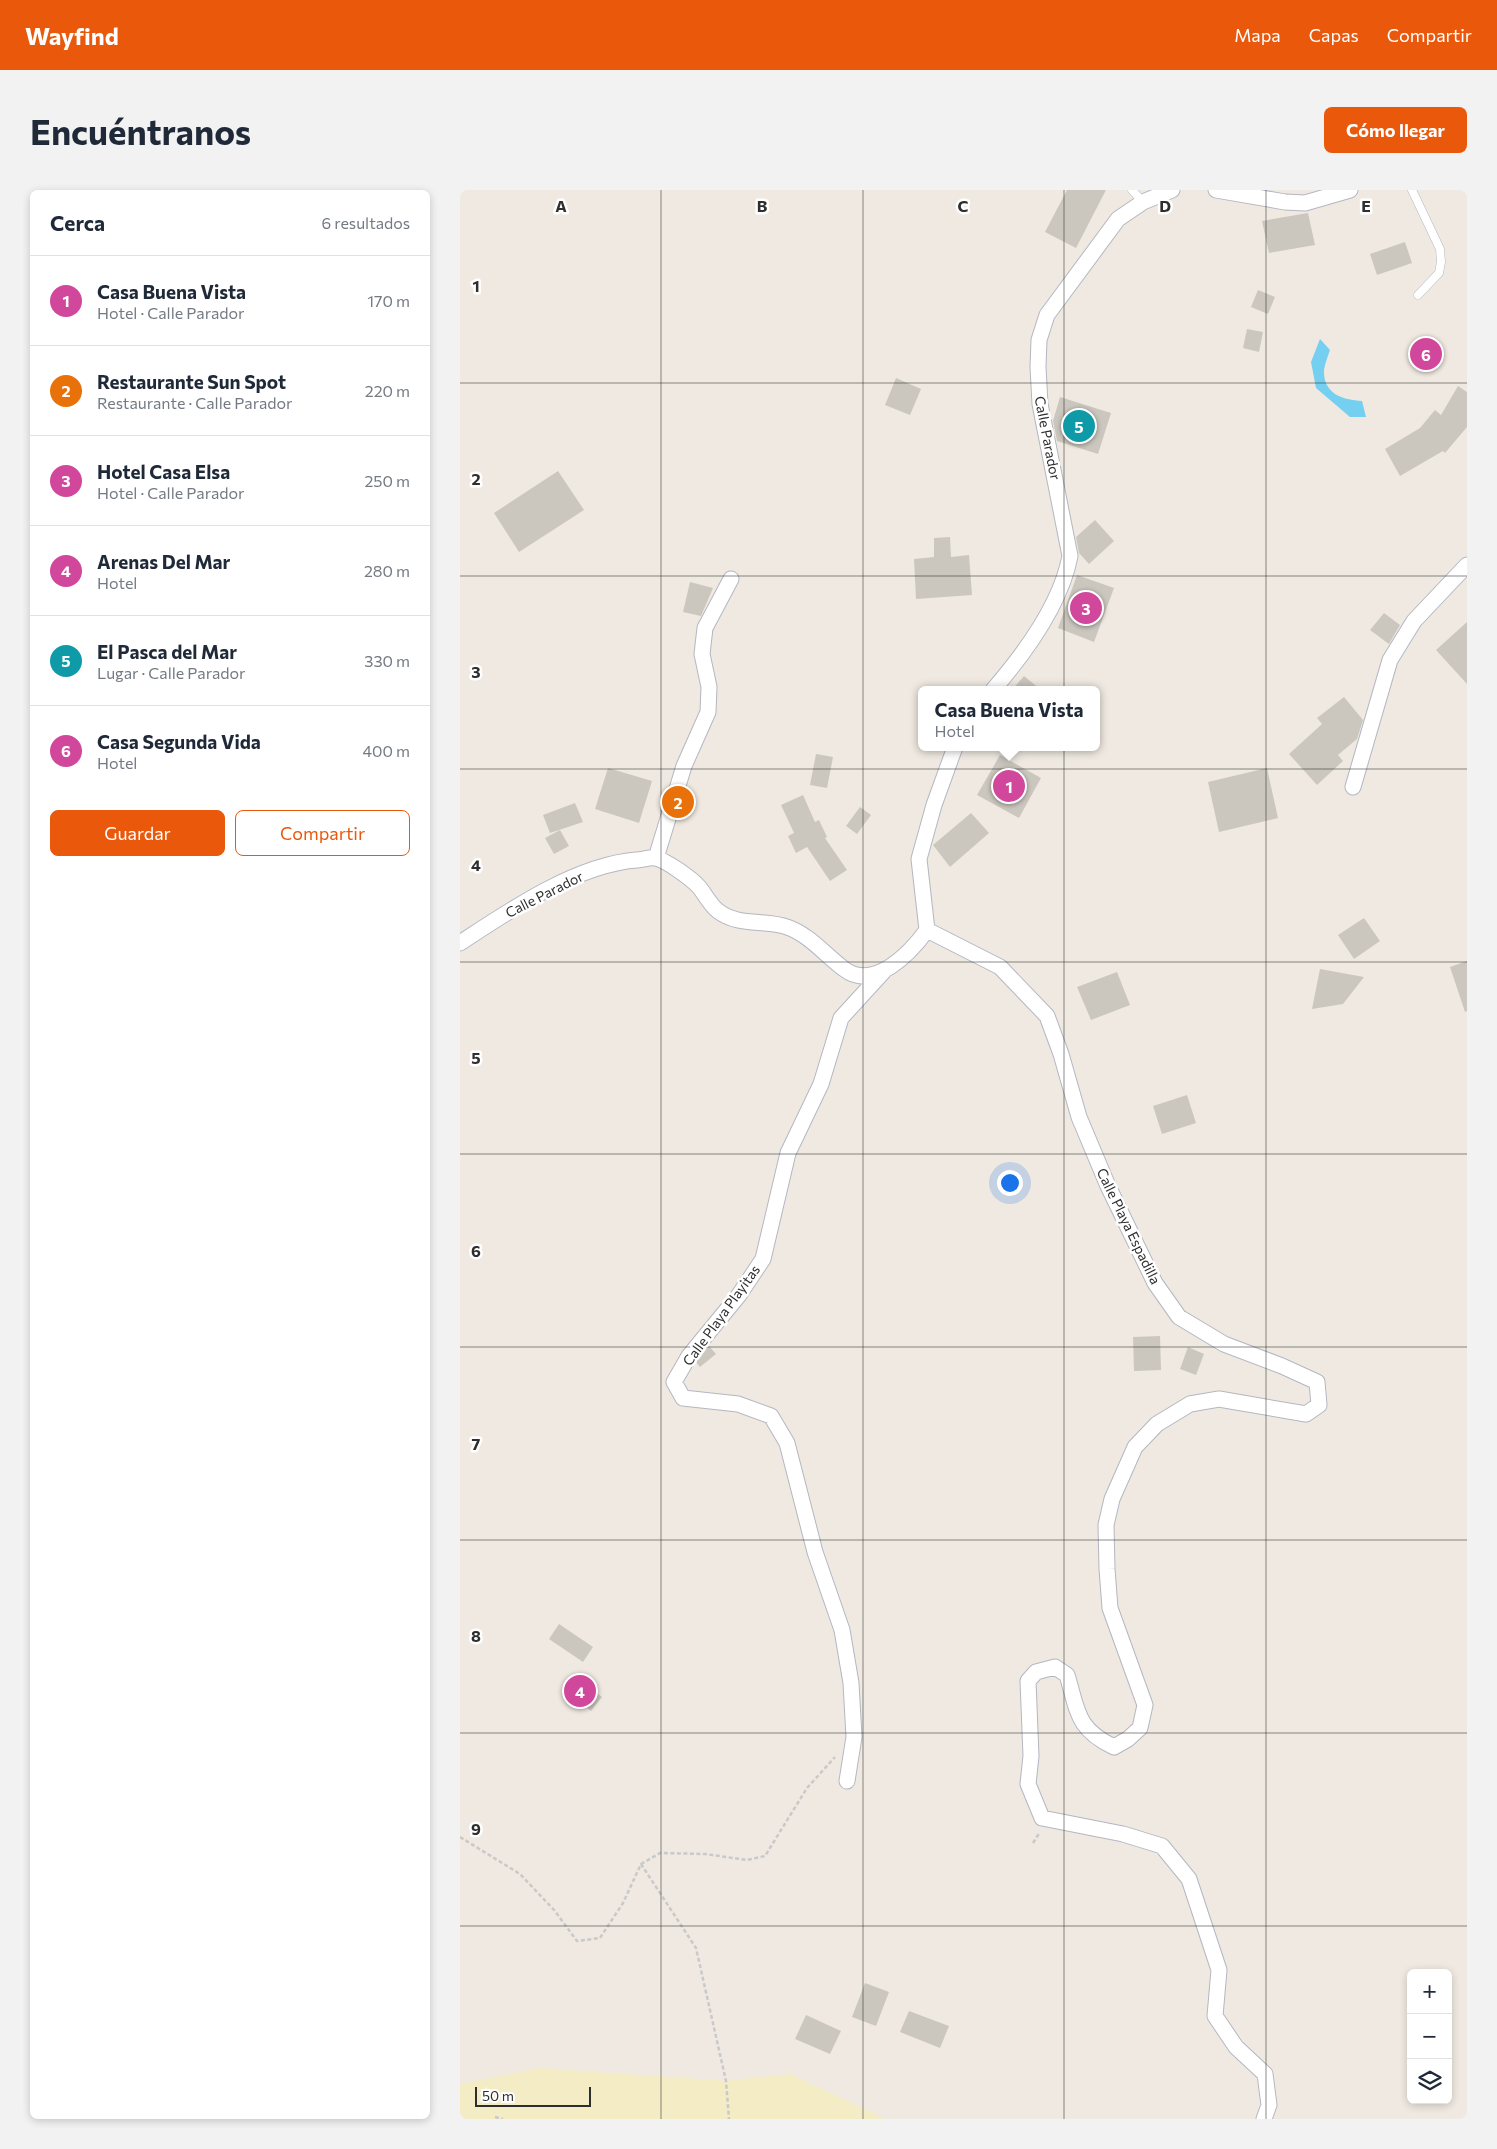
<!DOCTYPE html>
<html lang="es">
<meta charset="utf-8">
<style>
:root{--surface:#fff;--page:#f2f2f3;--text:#1f2937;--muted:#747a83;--line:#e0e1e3;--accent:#ea580c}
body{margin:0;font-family:Commissioner,sans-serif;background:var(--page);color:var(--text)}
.controls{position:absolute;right:15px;bottom:15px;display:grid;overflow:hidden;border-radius:8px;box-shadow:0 2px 8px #0003}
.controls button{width:45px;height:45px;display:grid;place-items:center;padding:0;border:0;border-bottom:1px solid var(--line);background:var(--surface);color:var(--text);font:25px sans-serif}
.scale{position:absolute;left:15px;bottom:12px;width:116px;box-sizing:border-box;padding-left:5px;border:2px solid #2e2e2e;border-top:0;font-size:14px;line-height:18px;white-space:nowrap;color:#2e2e2e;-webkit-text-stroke:4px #fff;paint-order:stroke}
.you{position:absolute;left:549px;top:992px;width:18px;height:18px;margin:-12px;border:4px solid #fff;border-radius:50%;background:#1a73e8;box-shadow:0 0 0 8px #1a73e833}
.badge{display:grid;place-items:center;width:32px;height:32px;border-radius:50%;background:var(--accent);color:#fff;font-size:16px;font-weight:700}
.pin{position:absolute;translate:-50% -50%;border:2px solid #fff;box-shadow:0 1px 5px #0006}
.popup{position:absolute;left:458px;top:496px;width:182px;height:65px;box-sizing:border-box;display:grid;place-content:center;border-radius:8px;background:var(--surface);filter:drop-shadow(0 1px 4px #0005);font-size:16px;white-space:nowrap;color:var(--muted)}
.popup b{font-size:19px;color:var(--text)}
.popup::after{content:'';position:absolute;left:50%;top:100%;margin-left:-10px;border:10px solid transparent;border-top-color:var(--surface)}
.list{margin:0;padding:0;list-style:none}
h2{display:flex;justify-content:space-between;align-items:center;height:65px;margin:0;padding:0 20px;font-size:21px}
h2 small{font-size:16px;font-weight:400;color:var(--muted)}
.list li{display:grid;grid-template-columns:32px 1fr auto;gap:15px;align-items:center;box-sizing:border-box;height:90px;padding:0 20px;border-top:1px solid var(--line)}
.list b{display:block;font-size:19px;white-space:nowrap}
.list p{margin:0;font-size:16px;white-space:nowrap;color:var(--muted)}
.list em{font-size:16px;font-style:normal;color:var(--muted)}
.actions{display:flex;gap:10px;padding:15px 20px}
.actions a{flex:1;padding:11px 0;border:1px solid var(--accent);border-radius:8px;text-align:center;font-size:18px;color:var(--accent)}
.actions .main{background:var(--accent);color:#fff}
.icon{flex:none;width:28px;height:28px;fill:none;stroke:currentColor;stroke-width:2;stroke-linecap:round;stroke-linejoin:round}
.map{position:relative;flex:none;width:1007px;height:1929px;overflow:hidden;border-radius:8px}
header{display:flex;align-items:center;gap:30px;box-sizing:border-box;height:70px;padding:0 25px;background:var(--accent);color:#fff}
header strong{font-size:24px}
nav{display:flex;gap:28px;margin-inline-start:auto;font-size:18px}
.intro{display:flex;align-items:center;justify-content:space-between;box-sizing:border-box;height:120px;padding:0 30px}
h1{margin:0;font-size:35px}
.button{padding:12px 22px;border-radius:8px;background:var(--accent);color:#fff;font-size:18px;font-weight:700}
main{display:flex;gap:30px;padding:0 30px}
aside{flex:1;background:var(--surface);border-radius:8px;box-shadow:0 2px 8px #0003}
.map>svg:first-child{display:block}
.sand{fill:#f3ecc5}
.water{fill:#75cff0}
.building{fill:#cbc7bf}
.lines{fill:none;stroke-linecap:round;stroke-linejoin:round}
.service-casing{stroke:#b4b7c1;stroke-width:9}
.minor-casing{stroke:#b4b7c1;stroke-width:17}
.path{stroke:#c9c9c9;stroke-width:2.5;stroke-dasharray:4 2.5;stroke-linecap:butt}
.service{stroke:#fff;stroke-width:8}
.minor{stroke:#fff;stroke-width:15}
.grid{fill:none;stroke:#2e2e2e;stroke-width:1;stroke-opacity:0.55}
.labels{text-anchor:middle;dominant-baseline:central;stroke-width:5;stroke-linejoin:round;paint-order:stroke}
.street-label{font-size:14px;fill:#2e2e2e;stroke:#fff}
.grid-label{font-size:16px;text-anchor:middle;font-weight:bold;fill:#2e2e2e;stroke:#fff;stroke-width:5;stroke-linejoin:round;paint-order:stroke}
</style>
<header>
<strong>Wayfind</strong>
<nav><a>Mapa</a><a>Capas</a><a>Compartir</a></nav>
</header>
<div class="intro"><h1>Encuéntranos</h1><a class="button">Cómo llegar</a></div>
<main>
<aside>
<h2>Cerca<small>6 resultados</small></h2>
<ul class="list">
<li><span class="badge" style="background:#d1479c">1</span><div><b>Casa Buena Vista</b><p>Hotel · Calle Parador</p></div><em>170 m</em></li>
<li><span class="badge" style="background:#e8710a">2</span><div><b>Restaurante Sun Spot</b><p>Restaurante · Calle Parador</p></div><em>220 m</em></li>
<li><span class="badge" style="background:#d1479c">3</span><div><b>Hotel Casa Elsa</b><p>Hotel · Calle Parador</p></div><em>250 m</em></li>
<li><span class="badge" style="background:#d1479c">4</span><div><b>Arenas Del Mar</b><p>Hotel</p></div><em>280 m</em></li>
<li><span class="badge" style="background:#0f9aa8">5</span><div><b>El Pasca del Mar</b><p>Lugar · Calle Parador</p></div><em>330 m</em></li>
<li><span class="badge" style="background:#d1479c">6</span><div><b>Casa Segunda Vida</b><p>Hotel</p></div><em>400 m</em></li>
</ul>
<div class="actions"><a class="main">Guardar</a><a>Compartir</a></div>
</aside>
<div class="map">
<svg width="1007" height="1929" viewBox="0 0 1007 1929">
<rect width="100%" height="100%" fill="#efe9e1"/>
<!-- sand -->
<path class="sand" d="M80,1878L266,1891L330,1884L426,1929H3L0,1926V1894Z"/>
<!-- water -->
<path class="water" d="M860,149L870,160C868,166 865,173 864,180C863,204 883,210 902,211L906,227H890L856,198L851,172Z"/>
<!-- building -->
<path class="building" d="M607,0H646L616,58L585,42Z
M848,23L855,55L809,63L802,31Z
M945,52L952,73L917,85L910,64Z
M798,100L815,107L808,124L791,117Z
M787,139L803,142L799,162L783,158Z
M436,188L461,199L450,225L425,215Z
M998,196L1007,202V237L985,263L983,261L940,286L925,259L960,238L975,220L981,225Z
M600,207L651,223L638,264L597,251L593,231Z
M98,281L124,320L59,362L34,323Z
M635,330L654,351L629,374L619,363L616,347Z
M490,347L491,367L509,365L512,405L456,409L454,369L474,367V348Z
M617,385L654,398L634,452L598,438Z
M230,392L253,398L241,426L223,422Z
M924,423L940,435L929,454L910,440Z
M1007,432V494L976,460Z
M564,486L581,500H552Z
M884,507L903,530L897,549L878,565L883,571L857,595L829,564L862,534L857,528Z
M356,564L373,567L367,598L350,595Z
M540,565L581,588L559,628L517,605Z
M148,578L192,591L179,633L135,619Z
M807,578L818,628L759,642L748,592Z
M343,605L355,632L359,630L367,647L365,648L387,680L370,691L347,657L336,663L328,646L334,643L321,615Z
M115,613L123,632L90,643L83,625Z
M400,617L411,625L397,644L386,636Z
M511,623L529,643L490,677L473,655Z
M100,640L109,656L94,664L85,648Z
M904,728L920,751L894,769L878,745Z
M1007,771V821L1005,822L990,777Z
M860,779L904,787L883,814L852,819Z
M657,782L670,815L631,830L617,797Z
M727,905L736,933L702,944L693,916Z
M700,1146L701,1180L674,1181L673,1147Z
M249,1156L256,1164L240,1177L236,1172Z
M728,1157L744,1164L736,1185L720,1179Z
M99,1434L133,1457L123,1472L89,1449Z
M121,1491L142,1507L131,1521L110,1505Z
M405,1793L429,1802L416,1836L392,1827Z
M449,1821L489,1836L480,1858L440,1842Z
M346,1825L381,1841L370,1864L335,1849Z"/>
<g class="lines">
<defs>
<path id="service" d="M672,0L683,12
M952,0L980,59L981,72L979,83L958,105"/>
<path id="minor" d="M756,0L825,12L845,13L890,0
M533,500C565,463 601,414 610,366L580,214L578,177L579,150L587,125L658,29L683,12L712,0
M893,597L930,470L954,431L1007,375
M196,668L224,576L248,522L249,497L242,464L245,438L271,389
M467,740L540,777L587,826L601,864L619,927L648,996L695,1093L719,1127L764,1154L822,1176L857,1192L859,1215L846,1224L759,1209L730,1214L697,1234L675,1257L652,1309L646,1335L647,1379L650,1418L685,1515L680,1538L668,1549L654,1557C616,1539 618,1521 607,1485L595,1477L576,1482L568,1491L571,1566L568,1594L582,1628L663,1644L702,1656L729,1689L759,1780L755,1826L776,1857L805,1884L809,1915L804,1929
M0,753C50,720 116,675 176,670C182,670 190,667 195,668C206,670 232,689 239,697C245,704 250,715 258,721C279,737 304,729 327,737C350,745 365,765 384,779C414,802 451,762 467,740L459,669L474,615L495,557
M387,1591L394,1547L391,1493L382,1440L355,1362L327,1253L311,1226L278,1214L223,1208L214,1192L229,1166L279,1105L303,1069L328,963L361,894L381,828L425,780"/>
</defs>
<!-- service casing -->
<use href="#service" class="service-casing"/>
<!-- minor casing -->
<use href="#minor" class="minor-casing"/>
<!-- path -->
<path class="path" d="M0,1647L60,1684L95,1721L117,1751L140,1748L163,1713L181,1674L200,1663L245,1664L287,1670L305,1666L347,1598L375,1567
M573,1653L580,1642
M181,1674L236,1758L266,1891L269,1929
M35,1927L43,1929"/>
<!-- service -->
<use href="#service" class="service"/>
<!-- minor -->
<use href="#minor" class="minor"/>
</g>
<!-- grid -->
<path class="grid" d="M201,0V1929M403,0V1929M604,0V1929M806,0V1929M0,193H1007M0,386H1007M0,579H1007M0,772H1007M0,964H1007M0,1157H1007M0,1350H1007M0,1543H1007M0,1736H1007"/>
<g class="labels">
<!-- street labels -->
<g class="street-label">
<text transform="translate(588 248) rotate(79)">Calle Parador</text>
<text transform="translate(84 704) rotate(-27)">Calle Parador</text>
<text transform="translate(669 1036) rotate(64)">Calle Playa Espadilla</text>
<text transform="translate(261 1125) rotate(-54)">Calle Playa Playitas</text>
</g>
</g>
<g class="grid-label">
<text x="101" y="22">A</text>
<text x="302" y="22">B</text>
<text x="503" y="22">C</text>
<text x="705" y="22">D</text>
<text x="906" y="22">E</text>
<text x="16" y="102">1</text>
<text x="16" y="295">2</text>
<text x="16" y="488">3</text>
<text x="16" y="681">4</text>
<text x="16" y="874">5</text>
<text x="16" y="1067">6</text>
<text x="16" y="1260">7</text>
<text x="16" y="1452">8</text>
<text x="16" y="1645">9</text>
</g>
</svg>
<div class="controls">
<button>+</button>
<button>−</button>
<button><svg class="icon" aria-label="layers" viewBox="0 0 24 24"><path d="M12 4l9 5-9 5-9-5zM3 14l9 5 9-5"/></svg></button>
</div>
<div class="scale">50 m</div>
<div class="you"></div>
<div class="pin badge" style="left:549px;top:596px;background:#d1479c">1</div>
<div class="popup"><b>Casa Buena Vista</b>Hotel</div>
<div class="pin badge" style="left:218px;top:612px;background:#e8710a">2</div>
<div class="pin badge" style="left:626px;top:418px;background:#d1479c">3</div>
<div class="pin badge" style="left:120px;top:1501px;background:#d1479c">4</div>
<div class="pin badge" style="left:619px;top:236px;background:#0f9aa8">5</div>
<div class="pin badge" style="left:966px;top:164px;background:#d1479c">6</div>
</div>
</main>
